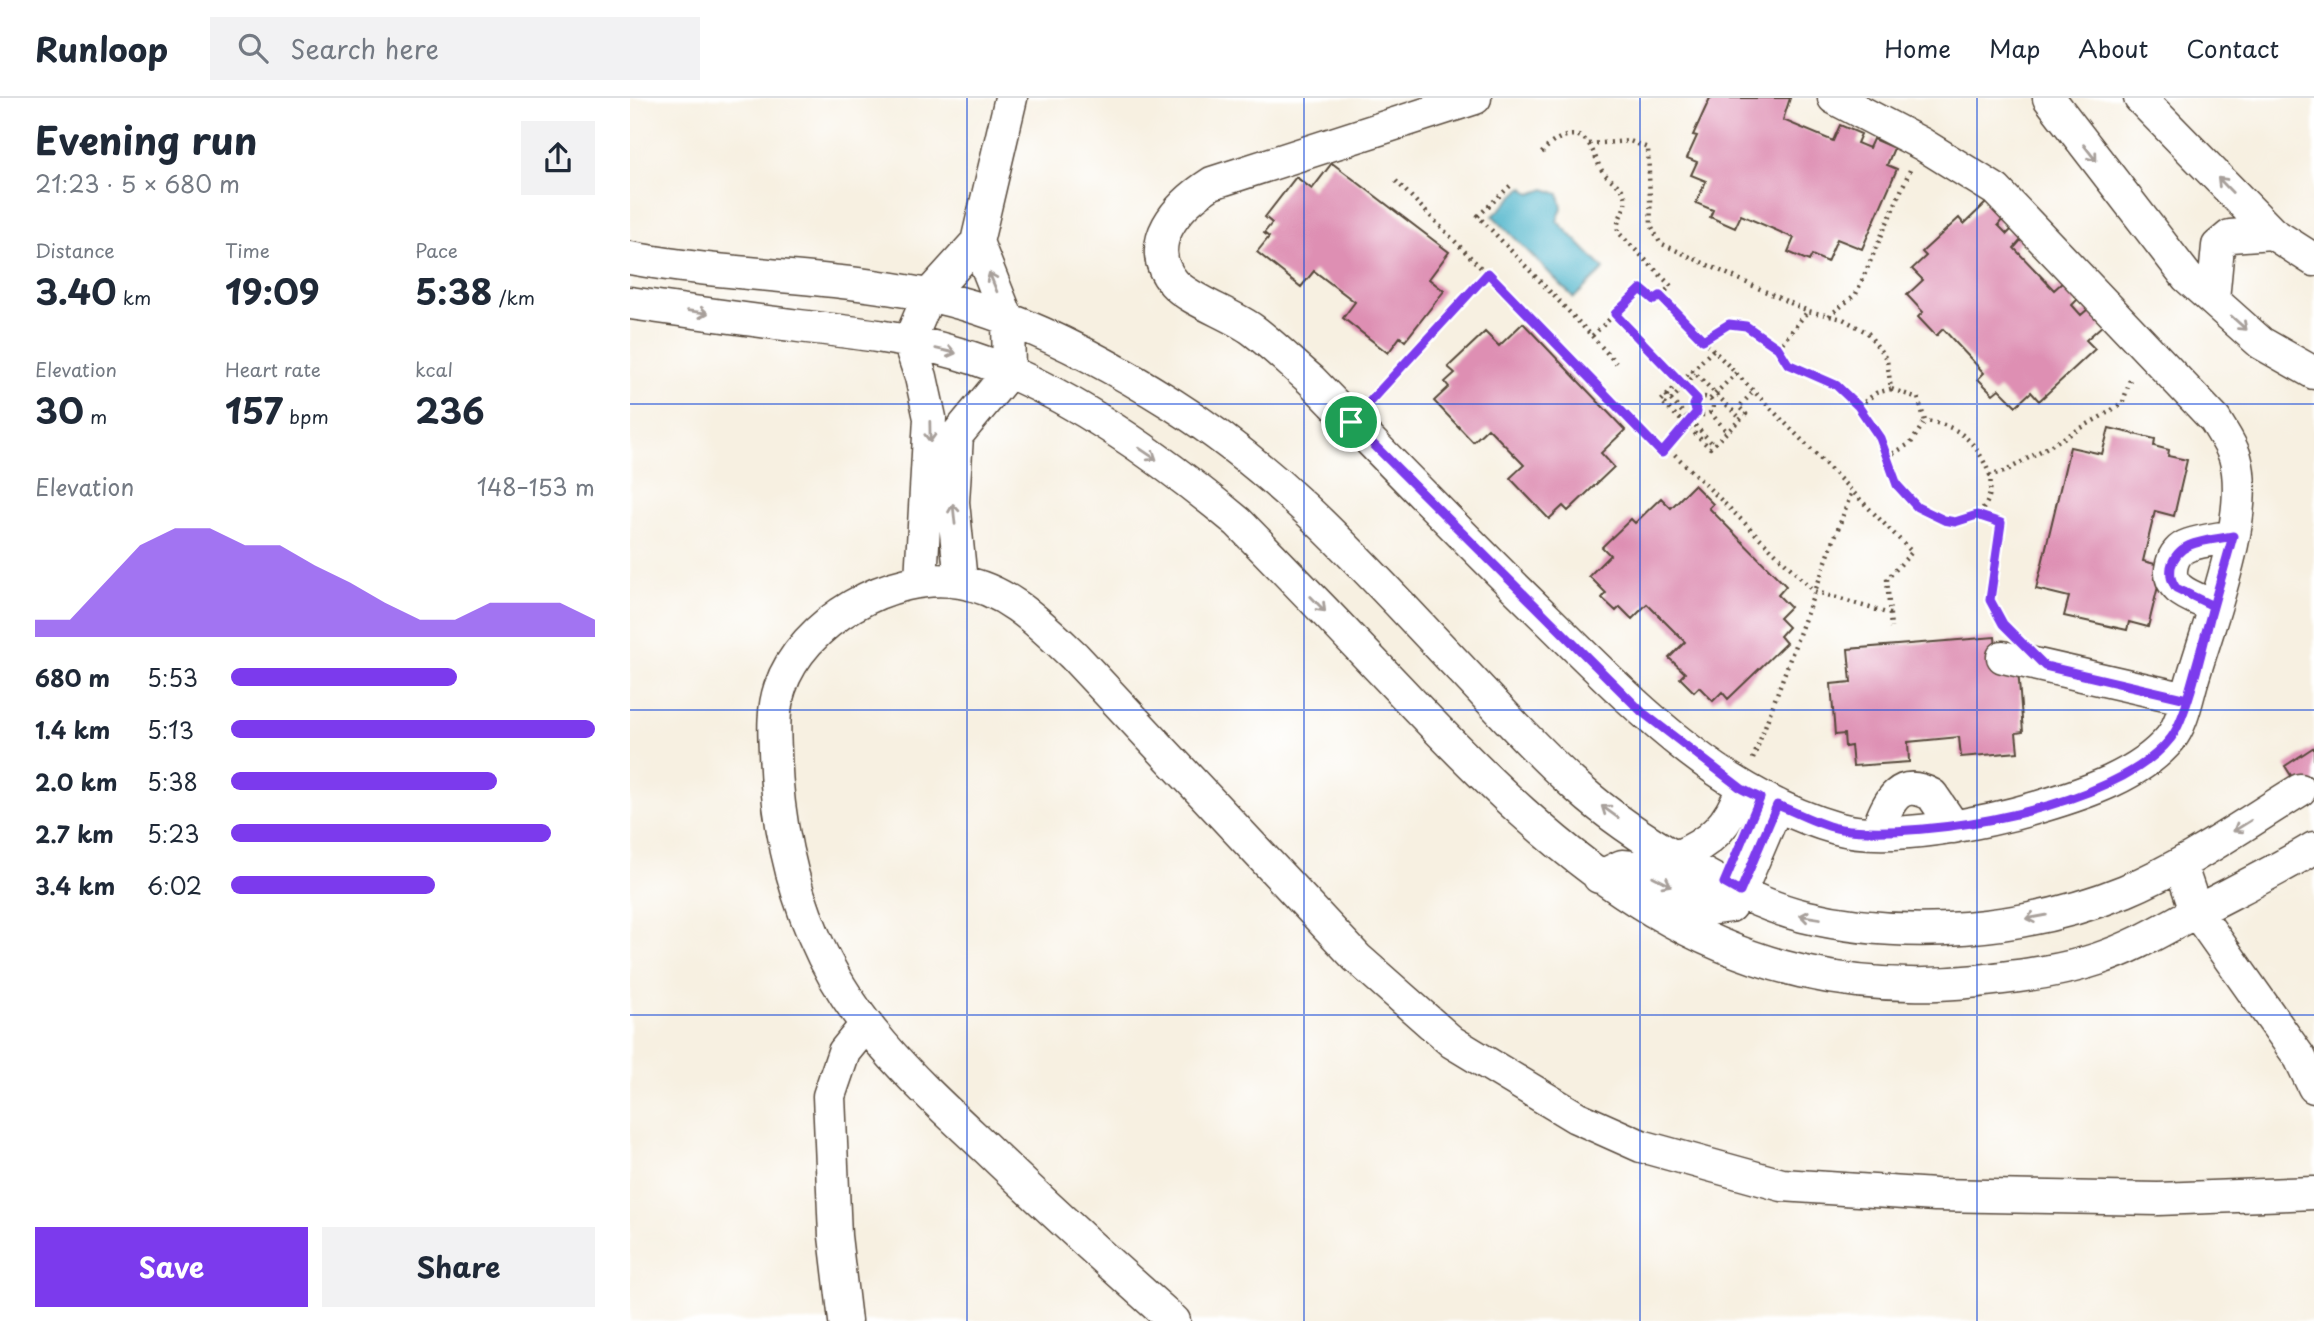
<!DOCTYPE html>
<meta charset="utf-8">
<style>
:root{--surface:#fff;--page:#f2f2f3;--text:#1f2937;--muted:#747a83;--line:#e0e1e3;--accent:#7c3aed}
body{margin:0;font-family:"Playpen Sans",sans-serif;background:var(--page);color:var(--text);height:100vh;display:flex;flex-direction:column;font-size:26px;white-space:nowrap}
*{box-sizing:border-box;margin:0}
p{font-size:23px;color:var(--muted)}
.icon{flex:none;width:38px;height:38px;fill:none;stroke:currentColor;stroke-width:2;stroke-linecap:round;stroke-linejoin:round}
.map{position:relative;flex:1;overflow:hidden}
.side{display:flex;flex-direction:column;background:var(--surface);width:630px}
.side>*{flex:none}
.pin{position:absolute;display:grid;place-items:center;width:60px;height:60px;color:#fff;margin:-30px;border:4px solid #fff;border-radius:50%;box-shadow:0 2px 7px #0007}
.round{display:grid;place-items:center;flex:none;width:74px;height:74px;border-radius:0px;background:var(--page)}
.overview{display:flex;align-items:center;justify-content:space-between;height:119px;padding:0 35px}
h1{font-size:38px;font-weight:700;line-height:52px}
.metrics{display:grid;grid-template-columns:repeat(3,1fr);gap:10px;height:119px;padding:7px 35px}
.metrics div{display:grid;align-content:center}
.metrics b{font-size:35px;font-weight:700}
.metrics small{font-size:19px;font-weight:400}
.metrics p{font-size:19px}
.chart{height:196px;padding:14px 35px}
.chart p{display:flex;justify-content:space-between}
.chart svg{width:100%;height:126px;margin-top:7px;fill:var(--accent);opacity:.7}
.primary-button{display:flex;gap:14px;margin-top:auto;padding:14px 35px}
.primary-button a{flex:1;height:80px;border-radius:0px;background:var(--accent);color:#fff;font-size:28px;font-weight:700;line-height:80px;text-align:center}
.primary-button a+a{background:var(--page);color:var(--text)}
ul{padding:0 35px;list-style:none;font-size:23px}
li{display:grid;grid-template-columns:112px 84px 1fr;align-items:center;height:52px}
li i{height:18px;border-radius:9px;background:var(--accent)}
header{display:flex;align-items:center;gap:42px;box-sizing:border-box;height:98px;padding:0 35px;background:var(--surface);border-bottom:2px solid var(--line)}
header strong{font-size:33px}
nav{display:flex;gap:38px;margin-inline-start:auto;font-size:24px}
.search{width:490px;height:63px;background:var(--page);display:flex;align-items:center;gap:18px;box-sizing:border-box;padding:0 24px;border-radius:0px;color:var(--muted);font-size:26px}
main{display:flex;flex:1;min-height:0}
.map>svg:first-child{display:block}
.water{fill:#4ab2c9;stroke:#426e74;stroke-width:2}
.building{fill:#de8fb3}
.lines{fill:none;stroke-linecap:round;stroke-linejoin:round}
.minor-casing{stroke:#57483b;stroke-width:35}
.path{stroke:#57483b;stroke-width:4.5;stroke-dasharray:2 5;stroke-linecap:butt}
.minor{stroke:#fff;stroke-width:32}
.oneway{stroke:#a79f9a}
.route-casing{stroke:#fff;stroke-width:14}
.route{stroke:#7c3aed;stroke-width:9}
.grid{fill:none;stroke:#1d4ed8;stroke-width:2;stroke-opacity:0.55}
</style>
<header>
<strong>Runloop</strong>
<div class="search"><svg class="icon" aria-label="search" viewBox="0 0 24 24"><circle cx="10" cy="10" r="6"/><path d="M15 15l6 6"/></svg>Search here</div>
<nav><a>Home</a><a>Map</a><a>About</a><a>Contact</a></nav>
</header>
<main>
<section class="side">
<div class="overview"><div><h1>Evening run</h1><p>21:23 · 5 × 680 m</p></div><a class="round"><svg class="icon" aria-label="share" viewBox="0 0 24 24"><path d="M12 15V3M7 8l5-5 5 5M5 13v7h14v-7"/></svg></a></div>
<div class="metrics">
<div><p>Distance</p><b>3.40<small> km</small></b></div>
<div><p>Time</p><b>19:09</b></div>
<div><p>Pace</p><b>5:38<small> /km</small></b></div>
</div>
<div class="metrics">
<div><p>Elevation</p><b>30<small> m</small></b></div>
<div><p>Heart rate</p><b>157<small> bpm</small></b></div>
<div><p>kcal</p><b>236</b></div>
</div>
<div class="chart"><p><span>Elevation</span>148–153 m</p>
<svg viewBox="0 0 160 44" preserveAspectRatio="none"><path d="M0 44V38L10 38L20 25L30 12L40 6L50 6L60 12L70 12L80 19L90 25L100 32L110 38L120 38L130 32L140 32L150 32L160 38V44z"/></svg>
</div>
<ul>
<li><b>680 m</b>5:53<i style="width:62%"></i></li>
<li><b>1.4 km</b>5:13<i style="width:100%"></i></li>
<li><b>2.0 km</b>5:38<i style="width:73%"></i></li>
<li><b>2.7 km</b>5:23<i style="width:88%"></i></li>
<li><b>3.4 km</b>6:02<i style="width:56%"></i></li>
</ul>
<div class="primary-button"><a>Save</a><a>Share</a></div>
</section>
<div class="map">
<svg width="1684" height="1223" viewBox="0 0 1684 1223">
<rect width="100%" height="100%" fill="#fff"/>
<filter id="ink" filterUnits="userSpaceOnUse"><feTurbulence type="fractalNoise" baseFrequency=".0143" numOctaves="2"/><feDisplacementMap in="SourceGraphic" scale="14" xChannelSelector="R" yChannelSelector="G"/><feConvolveMatrix kernelMatrix="1 2 1 2 8 2 1 2 1" color-interpolation-filters="sRGB"/></filter>
<filter id="wash" filterUnits="userSpaceOnUse"><feTurbulence type="fractalNoise" baseFrequency=".00686" numOctaves="4" result="noise"/><feDisplacementMap in="SourceGraphic" scale="28" xChannelSelector="R" yChannelSelector="G"/><feGaussianBlur stdDeviation="1.57" result="paint"/><feColorMatrix in="noise" values="0 0 0 0 0 0 0 0 0 0 0 0 0 0 0 0 0 1.4 0 .05"/><feComposite in="paint" operator="in"/></filter>
<g filter="url(#wash)">
<rect width="100%" height="100%" fill="#f7f0e1"/>
<path class="water" d="M893 89 901 96 915 91 929 96 932 110 927 123 974 171 944 200 863 118Z"/>
<g id="blocks">
<path class="building" d="M1080 0H1160L1153 22 1203 43 1210 27 1231 36 1227 45 1239 50 1243 41 1264 50 1257 67 1267 71 1232 151 1207 141 1197 164 1182 157 1179 163 1158 154 1164 140 1111 117 1105 130 1080 119 1083 112 1066 105 1076 83 1061 77 1067 64 1057 60 1067 38 1063 37Z
M702 65 819 154 799 181 814 193 775 243 770 239 758 255 713 220 725 204 684 173 671 189 627 154 639 139 634 135 642 125 635 119 666 79 682 91Z
M1357 104 1373 121 1368 127 1377 136 1382 131 1392 141 1384 150 1424 192 1433 184 1448 201 1442 207 1451 217 1458 211 1473 227 1456 242 1465 251 1409 303 1401 294 1386 308 1369 291 1363 296 1348 281 1354 275 1313 231 1306 238 1288 219 1293 214 1277 197 1293 182 1282 171 1296 158 1292 154 1329 120 1334 126Z
M893 225 995 332 971 355 984 369 938 413 933 408 919 421 880 380 894 367 858 330 843 344 804 303 819 289 815 284 825 275 818 269 855 234 869 248Z
M1479 330 1525 341 1524 348 1539 352 1538 358 1557 362 1544 418 1525 413 1513 463 1533 468 1518 529 1499 524 1497 532 1434 518 1439 499 1406 491 1440 349 1472 356Z
M1064 387 1083 406 1079 410 1156 488 1148 497 1160 509 1149 520 1158 529 1150 538 1156 545 1098 601 1092 594 1083 603 1069 589 1064 594 1050 580 1055 575 1039 560 1055 544 1017 506 1002 521 990 509 986 513 972 500 976 495 959 478 980 457 972 449 1001 421 1005 425 1031 400 1041 410Z
M1365 539 1368 572 1388 571 1393 634 1386 635 1388 654 1331 659 1329 639 1278 644 1279 664 1223 668 1221 648 1215 649 1214 636 1205 637 1201 586 1221 584 1218 551Z
M1684 649V695L1676 701 1655 668Z"/>
</g>
</g>
<g filter="url(#ink)">
<use href="#blocks" fill-opacity="0" stroke="#57483b" stroke-width="2"/>
<g class="lines">
<defs>
<path id="minor" d="M845 0 582 85C549 106 510 146 544 185 559 202 603 217 623 232 643 247 662 266 681 282 757 360 833 439 911 515 998 600 1085 695 1206 730 1260 745 1359 724 1412 708 1456 695 1510 677 1540 641 1552 627 1557 600 1562 583 1579 524 1622 417 1605 359 1601 346 1592 334 1585 322L1366 92 1292 46 1204 0
M1419 0 1557 179 1631 245 1684 275
M1510 0 1642 135 1684 162
M0 160C98 178 199 177 297 197 383 214 469 260 542 306 658 379 740 476 833 573 870 612 907 654 948 690 999 736 1107 802 1173 818 1276 843 1397 833 1495 793 1557 767 1613 727 1670 692
M1583 202 1588 148 1600 138 1642 135
M0 205C56 213 113 221 169 228 222 234 275 240 326 255 424 282 531 360 608 424 662 479 715 534 768 590 934 766 1089 910 1348 883 1389 878 1429 874 1468 861 1505 849 1537 829 1571 811 1609 791 1648 772 1684 750
M291 482 300 320 291 279 279 244 299 197 347 144 381 0
M331 484 323 404 327 337 379 274 378 222 347 144
M1583 508C1564 499 1535 493 1542 466 1544 457 1550 450 1559 447 1573 442 1589 441 1603 438
M1373 559 1557 601
M1247 733C1258 706 1267 678 1302 697L1324 729
M1046 759C1081 745 1099 726 1112 691
M1550 766 1566 813 1670 960 1684 989
M969 779 992 768 1003 769 1084 810 1100 808 1110 794 1147 707
M215 1223 205 1138 199 998 214 954 235 928
M544 1223C481 1167 418 1110 357 1051 288 986 222 928 184 838 158 778 147 718 145 653 144 633 143 610 150 590 172 524 262 472 330 484 377 491 411 527 444 558L727 860 822 944 946 1019 1011 1048 1152 1087 1305 1097 1528 1101 1684 1095"/>
</defs>
<use href="#minor" class="minor-casing"/>
<path class="path" d="M959 46 1000 43 1018 50 1021 127 1030 145 1178 213 1213 221 1238 235 1257 262 1261 291 1288 300 1295 323C1330 327 1347 345 1360 377L1374 374 1479 314 1493 304 1501 278
M912 55C921 42 945 28 958 45 965 54 967 66 973 74 980 83 993 88 995 98 998 112 985 120 988 134L1041 188 1030 198 1282 454 1257 481 1261 530
M766 83 1032 355 1037 349 1184 493 1260 516
M880 88 848 118 962 238 1011 191 1024 202 1030 198
M985 216 1067 301
M1199 218 1226 196 1280 72
M962 238 986 265
M1073 242C1105 223 1117 220 1147 249 1152 254 1154 262 1159 267 1168 276 1182 276 1193 280 1207 286 1220 298 1230 310 1253 338 1253 376 1276 400 1306 431 1367 435 1360 377
M1148 250 1178 213
M1083 252 1031 303 1080 350 1116 316 1109 309 1124 293
M1062 272 1111 321
M1036 297 1084 347
M1065 308a9 9 0 1 1 18 0a9 9 0 1 1-18 0Z
M1080 301 1106 275
M741 302 858 175
M1041 302 1066 276
M1229 308 1246 295 1261 291
M1080 314 1097 334
M1037 349 1067 314
M1257 359 1281 345 1295 323
M1347 417 1371 425C1365 459 1347 503 1377 530
M1123 661 1222 393"/>
<use href="#minor" class="minor"/>
</g>
<defs><path id="oneway-shaft" d="M-6 0H5M1.5-3L5.5 0L1.5 3" fill="none" stroke-width="1.6" stroke-linecap="round" stroke-linejoin="round" transform="scale(1.75)"/></defs>
<g class="oneway">
<use href="#oneway-shaft" transform="translate(1460 55) rotate(52)"/>
<use href="#oneway-shaft" transform="translate(1595 87) rotate(-134)"/>
<use href="#oneway-shaft" transform="translate(363 184) rotate(-112)"/>
<use href="#oneway-shaft" transform="translate(68 214) rotate(8)"/>
<use href="#oneway-shaft" transform="translate(1609 225) rotate(42)"/>
<use href="#oneway-shaft" transform="translate(316 253) rotate(13)"/>
<use href="#oneway-shaft" transform="translate(300 334) rotate(89)"/>
<use href="#oneway-shaft" transform="translate(518 356) rotate(34)"/>
<use href="#oneway-shaft" transform="translate(324 416) rotate(-96)"/>
<use href="#oneway-shaft" transform="translate(688 506) rotate(46)"/>
<use href="#oneway-shaft" transform="translate(980 714) rotate(-144)"/>
<use href="#oneway-shaft" transform="translate(1612 728) rotate(148)"/>
<use href="#oneway-shaft" transform="translate(1032 783) rotate(27)"/>
<use href="#oneway-shaft" transform="translate(1180 819) rotate(-171)"/>
<use href="#oneway-shaft" transform="translate(1406 819) rotate(170)"/>
</g>
</g>
<g class="lines" filter="url(#ink)">
<defs>
<path id="route" d="M721 324 1012 614 1112 691 1130 700 1094 785 1110 794 1147 707C1167 714 1190 728 1211 731 1295 742 1487 710 1541 640 1558 618 1575 538 1583 508L1546 490C1541 483 1540 478 1541 469 1548 441 1580 443 1603 438L1557 601 1415 568 1373 526 1360 502 1371 425 1347 417 1325 424 1314 422 1287 409 1267 387 1250 340 1228 308 1206 287 1158 266 1148 250 1116 228 1099 226 1073 242 1030 198 1024 202 1011 191 985 216 1067 301 1064 307 1067 314 1032 355 858 175 721 324"/>
</defs>
<use href="#route" class="route-casing"/>
<use href="#route" class="route"/>
</g>
<path class="grid" d="M337 0V1223M674 0V1223M1010 0V1223M1347 0V1223M0 306H1684M0 612H1684M0 917H1684"/>
</svg>
<div class="pin" style="left:721px;top:324px;background:#1e9e55"><svg class="icon" aria-label="arrive" viewBox="0 0 24 24"><path d="M6 21V4h12l-3 4 3 4H6"/></svg></div>
</div>
</main>
